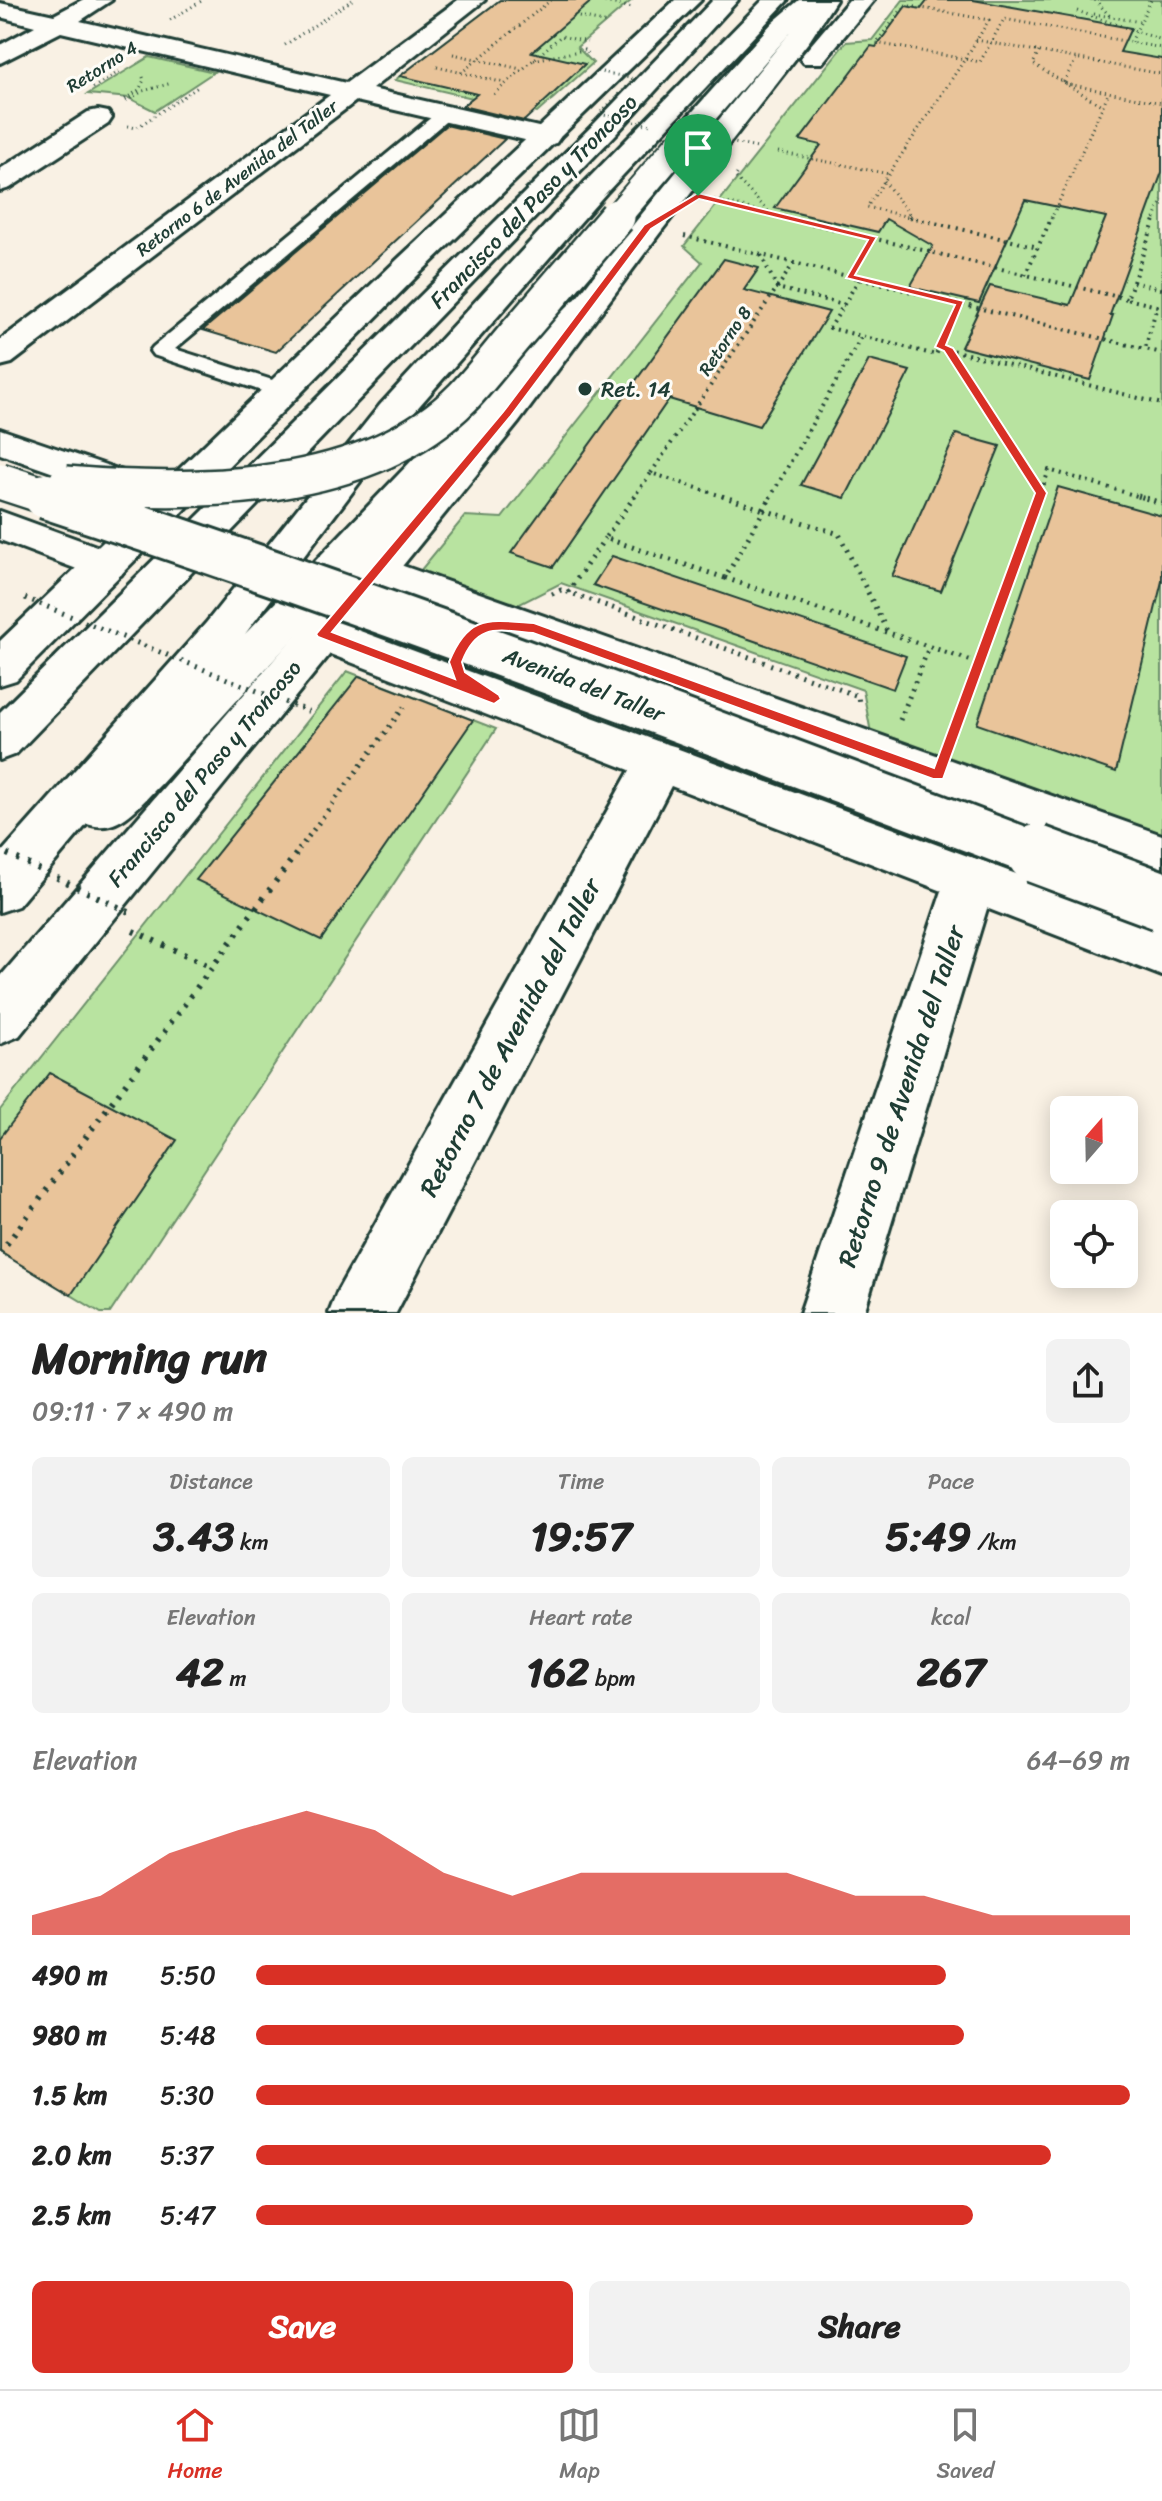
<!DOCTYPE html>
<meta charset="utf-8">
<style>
:root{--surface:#fff;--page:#f2f2f2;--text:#222;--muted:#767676;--line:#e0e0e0;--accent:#d93025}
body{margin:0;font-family:Sriracha,sans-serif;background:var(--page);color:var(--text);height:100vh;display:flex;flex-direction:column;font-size:30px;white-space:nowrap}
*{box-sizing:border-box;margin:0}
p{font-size:26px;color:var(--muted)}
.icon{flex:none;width:44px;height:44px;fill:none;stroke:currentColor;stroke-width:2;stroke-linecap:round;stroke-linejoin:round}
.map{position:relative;height:1313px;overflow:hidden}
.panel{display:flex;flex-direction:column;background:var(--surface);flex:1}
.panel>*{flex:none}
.needle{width:52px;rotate:20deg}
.fabs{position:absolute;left:1050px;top:1096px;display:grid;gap:16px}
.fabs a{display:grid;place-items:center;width:88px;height:88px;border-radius:12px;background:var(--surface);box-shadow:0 4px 20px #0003;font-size:40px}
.pin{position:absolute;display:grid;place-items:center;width:68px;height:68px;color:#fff;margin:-82px -34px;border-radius:50% 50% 50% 0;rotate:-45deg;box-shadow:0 0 8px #0007}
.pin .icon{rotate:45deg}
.round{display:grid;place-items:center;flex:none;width:84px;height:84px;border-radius:12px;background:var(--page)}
.overview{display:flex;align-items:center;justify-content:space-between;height:136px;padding:0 32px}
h1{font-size:44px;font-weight:800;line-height:60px}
.stats{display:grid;grid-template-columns:repeat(3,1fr);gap:12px;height:136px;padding:8px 32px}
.stats div{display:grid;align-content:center;border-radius:12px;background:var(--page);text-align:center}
.stats b{font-size:40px;font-weight:800}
.stats small{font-size:22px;font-weight:400}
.stats p{font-size:22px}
.chart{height:224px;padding:16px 32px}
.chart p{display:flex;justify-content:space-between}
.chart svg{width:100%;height:144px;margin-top:8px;fill:var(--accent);opacity:.7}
.primary-button{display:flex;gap:16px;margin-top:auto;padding:16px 32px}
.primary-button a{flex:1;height:92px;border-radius:12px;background:var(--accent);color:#fff;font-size:32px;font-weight:800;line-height:92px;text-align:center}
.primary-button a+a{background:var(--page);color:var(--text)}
ul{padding:0 32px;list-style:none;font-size:26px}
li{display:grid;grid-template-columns:128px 96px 1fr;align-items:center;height:60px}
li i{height:20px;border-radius:10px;background:var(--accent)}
.tab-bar{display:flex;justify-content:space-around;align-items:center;height:112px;border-top:2px solid var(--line);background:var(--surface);font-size:22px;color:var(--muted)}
.tab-bar a{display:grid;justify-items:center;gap:4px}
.tab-bar .current{color:var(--accent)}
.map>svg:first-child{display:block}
.green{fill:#b8e3a0;stroke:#6c906a;stroke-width:2}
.building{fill:#e9c49a;stroke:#1f3d34;stroke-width:2}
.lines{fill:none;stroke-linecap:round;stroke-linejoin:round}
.service-casing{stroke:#1f3d34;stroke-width:6}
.minor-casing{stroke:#1f3d34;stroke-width:6}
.tertiary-casing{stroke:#1f3d34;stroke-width:6}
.secondary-casing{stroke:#1f3d34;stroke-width:6}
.primary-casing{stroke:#1f3d34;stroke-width:6}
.trunk-casing{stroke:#1f3d34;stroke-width:6}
.path-far3{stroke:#1f3d34;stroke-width:3;stroke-dasharray:1 4;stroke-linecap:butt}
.path-far2{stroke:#1f3d34;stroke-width:4;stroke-dasharray:2 5;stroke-linecap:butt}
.path-far1{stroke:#1f3d34;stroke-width:5;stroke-dasharray:2 6;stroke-linecap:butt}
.path{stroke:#1f3d34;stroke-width:6;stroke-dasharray:3 8;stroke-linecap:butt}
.service{fill:#fdfcf7;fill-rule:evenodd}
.minor{fill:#fdfcf7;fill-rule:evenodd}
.tertiary{fill:#fdfcf7;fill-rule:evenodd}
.secondary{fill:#fdfcf7;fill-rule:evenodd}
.primary{fill:#fdfcf7;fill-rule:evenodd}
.trunk{fill:#fdfcf7;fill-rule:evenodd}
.primary-bridge-far3-casing{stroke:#1f3d34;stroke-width:31;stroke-linecap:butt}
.primary-bridge-far2-casing{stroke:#1f3d34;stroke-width:40;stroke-linecap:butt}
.primary-bridge-far1-casing{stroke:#1f3d34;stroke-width:50;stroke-linecap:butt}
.primary-bridge-casing{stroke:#1f3d34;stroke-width:63;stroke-linecap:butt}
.path-bridge-far2{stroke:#1f3d34;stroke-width:3;stroke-dasharray:1 4;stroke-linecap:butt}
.path-bridge-far1{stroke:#1f3d34;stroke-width:5;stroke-dasharray:2 6;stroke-linecap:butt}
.path-bridge{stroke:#1f3d34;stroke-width:6;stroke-dasharray:3 8;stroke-linecap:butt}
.primary-bridge-far3{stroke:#fdfcf7;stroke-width:27}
.primary-bridge-far2{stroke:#fdfcf7;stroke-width:35}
.primary-bridge-far1{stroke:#fdfcf7;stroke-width:44}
.primary-bridge{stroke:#fdfcf7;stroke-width:57}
.route{fill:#d93025;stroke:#fff;stroke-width:2;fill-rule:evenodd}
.poi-dot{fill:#1f3d34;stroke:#fdfcf7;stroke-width:3}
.labels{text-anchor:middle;stroke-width:6;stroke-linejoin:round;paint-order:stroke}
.far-street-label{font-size:18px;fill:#1f3d34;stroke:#fdfcf7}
.street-label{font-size:22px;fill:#1f3d34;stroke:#fdfcf7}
.poi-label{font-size:22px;fill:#1f3d34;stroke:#fdfcf7;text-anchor:start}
.near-street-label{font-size:26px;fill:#1f3d34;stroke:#fdfcf7}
</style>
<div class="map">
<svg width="1162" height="1313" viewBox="0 0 1162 1313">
<rect width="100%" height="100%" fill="#f9f1e4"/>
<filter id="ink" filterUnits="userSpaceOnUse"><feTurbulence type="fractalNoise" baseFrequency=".0125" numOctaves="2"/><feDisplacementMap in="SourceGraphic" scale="16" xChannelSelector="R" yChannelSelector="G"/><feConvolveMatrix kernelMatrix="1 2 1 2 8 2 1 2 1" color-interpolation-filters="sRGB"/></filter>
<g filter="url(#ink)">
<path class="green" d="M500 0H632L577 47 593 63 537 113 395 80Z
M903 0H1162V836L871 733 863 690 561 583 518 605 420 571 465 516 502 518 702 262 684 246 846 42 872 40Z
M149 57 214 72 155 111 129 98 88 94Z
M347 671 496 729 110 1313H101L0 1252V1110Z"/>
<path class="building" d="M500 0H593L532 52 585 64 524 121 462 106 477 94 400 76Z
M928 0H973L1131 28 1120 52 1162 59V172L1110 315H1113L1090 380 961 347 990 286 1070 305 1106 217 1025 200 979 303 910 287 933 246 886 219 878 232 775 208 821 145 800 140 871 46 876 47 906 6 921 9Z
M446 125 505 139 276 352 203 330Z
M724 259 759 268 744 290 829 312 759 426 669 399 553 567 511 553Z
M869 360 910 371 845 498 801 485Z
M956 434 1000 446 941 591 892 576Z
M1058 487 1162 516V581L1116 772 977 724Z
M612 556 906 656 893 689 593 585Z
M359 676 473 720 321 940 196 880Z
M50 1073 177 1140 71 1295 0 1252V1138Z"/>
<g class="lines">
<defs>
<path id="service" d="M445 109 451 111V117L175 349 291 386 295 391 291 396H277L153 355 150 351 153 347 439 111Z"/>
<path id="minor" d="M82 0H112L80 21 346 83 458 0H485L372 89 556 131 560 137 556 143 546 145 356 101 12 363 0 366V340L330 95 61 32 0 63V45L35 26 0 17V3L54 15Z
M98 110 108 112 112 118 108 124 10 188 0 191V169L88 112Z
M660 742 677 747 684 761 396 1313H329L338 1290 643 747Z
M971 857 989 863 996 879 864 1313H800L946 879 953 863Z"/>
<path id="tertiary" d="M0 511 121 555 127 565 121 575 106 580 0 540Z"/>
<path id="secondary" d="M675 0H701L420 273 16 680 0 685V641L398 259Z
M812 0H836L810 40 659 234 519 422 352 628 1162 928V976L330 654 19 1036 0 1044V977L493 406 637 220 792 30Z
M849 0H874L822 63H804L800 58 804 53Z"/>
<path id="primary" d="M799 0H825L790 33 689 150 679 152 669 150 665 144 669 138 772 23Z
M0 429 144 478 149 487 144 496 130 500 0 454Z
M375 556 1162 835V879L360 581 354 571 360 561Z"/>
<path id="trunk" d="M713 0H738L615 135 16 754 0 760V712L595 123Z
M763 0H788L606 193 406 421 245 634 423 449 574 300 586 297 598 300 603 307 598 314 449 467 161 784C139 805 119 835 87 824L18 906 0 912V854L206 623 380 405 586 181Z"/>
</defs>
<use href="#service" class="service-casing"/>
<use href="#minor" class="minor-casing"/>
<use href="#tertiary" class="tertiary-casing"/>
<use href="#secondary" class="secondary-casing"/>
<use href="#primary" class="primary-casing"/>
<use href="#trunk" class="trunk-casing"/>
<path class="path-far3" d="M595 0 633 8
M1095 0 1110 16
M905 5 989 20 965 59 876 43Z
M1077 11 1162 40
M1094 14 1141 22
M574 16 608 23
M170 20 203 0
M976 40 1162 74
M1131 42 1151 0
M285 45 352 0
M1039 52 1033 64 1103 106
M453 54 521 69
M1076 59 1063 83 1162 103
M534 60 584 50 589 54
M437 67 505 83
M461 73 551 0
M93 88 122 70
M494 94 561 36 587 42
M125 99 139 90 144 80 142 74
M126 101 143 91 172 83
M128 126 136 128 198 87
M778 152 889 174
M737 174 735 177 770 213
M884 181 910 215
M714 200 792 219
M917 219 867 207 965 59 980 62 1004 19 1162 48
M1051 219 1109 92
M1155 219 1162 200"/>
<path class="path-far2" d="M784 217 1127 299
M909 217 1038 247
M684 236 1145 349
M761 255 777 288 844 305
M1025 275 1052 217
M850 276 873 239
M859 279 830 328 936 355 960 303
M1133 282 1156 217
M1162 289 1133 282 1127 299 1157 306 1145 349 1162 353
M940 347 1162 404
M948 349 1040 492
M651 473 794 263
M633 498 651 473 728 498
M770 498 862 336
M1039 498 1049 470 1144 498"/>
<path class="path-far1" d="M635 496 605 538 725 578 764 510
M722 496 764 510
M1138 496 1162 503
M764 510 839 534 888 633
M764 510 771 496
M725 578 978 663
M568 592 605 538
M552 594 561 590 568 592 858 696 859 704
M900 720 929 647
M952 737 1040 496
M294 856 404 707"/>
<path class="path" d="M133 931 212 967
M0 1253 296 854"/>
<use href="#service" class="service"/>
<use href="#minor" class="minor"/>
<use href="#tertiary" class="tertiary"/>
<use href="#secondary" class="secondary"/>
<use href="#primary" class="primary"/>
<use href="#trunk" class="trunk"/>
<defs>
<path id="primary-bridge-far3" d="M615 219 679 144"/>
<path id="primary-bridge-far2" d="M0 481 52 498
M66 484C194 495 366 495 463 397 481 378 497 357 514 337 548 297 583 257 617 217"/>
<path id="primary-bridge-far1" d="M46 496C381 606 711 731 1041 856"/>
<path id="primary-bridge" d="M1036 854 1162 901"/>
</defs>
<use href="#primary-bridge-far3" class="primary-bridge-far3-casing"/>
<use href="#primary-bridge-far2" class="primary-bridge-far2-casing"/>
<use href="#primary-bridge-far1" class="primary-bridge-far1-casing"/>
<use href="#primary-bridge" class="primary-bridge-casing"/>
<path class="path-bridge-far2" d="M597 71 635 79 599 114 651 125
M711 138 757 148"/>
<path class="path-bridge-far1" d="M25 598 310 712
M0 850 12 856"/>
<path class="path-bridge" d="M7 854 131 913"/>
<use href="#primary-bridge-far3" class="primary-bridge-far3"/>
<use href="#primary-bridge-far2" class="primary-bridge-far2"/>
<use href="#primary-bridge-far1" class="primary-bridge-far1"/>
<use href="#primary-bridge" class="primary-bridge"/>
</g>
</g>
<path class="route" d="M698 193 877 237 855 275 964 301 946 345 953 348 1047 493 943 779H933L533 633C497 630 477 623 462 662L465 672 499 695 501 699 494 704 318 637 316 634 503 412 644 225ZM699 199 868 240 846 278 955 305 935 347 944 351 1035 493 934 768 534 623C489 620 468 614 449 662L455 679 332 632 510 417 651 229Z"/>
<circle class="poi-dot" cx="585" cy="389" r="8"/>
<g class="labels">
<g class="far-street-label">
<text transform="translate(102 67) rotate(-32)" y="6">Retorno 4</text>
<text transform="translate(237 178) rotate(-37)" y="6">Retorno 6 de Avenida del Taller</text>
<text transform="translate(725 341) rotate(-56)" y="6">Retorno 8</text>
</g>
<g class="street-label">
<text transform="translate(533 201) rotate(-46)" y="8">Francisco del Paso y Troncoso</text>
<text transform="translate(584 684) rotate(21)" y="8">Avenida del Taller</text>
<text transform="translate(204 773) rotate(-50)" y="8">Francisco del Paso y Troncoso</text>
</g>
<g class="poi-label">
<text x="601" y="397">Ret. 14</text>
</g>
<g class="near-street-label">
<text transform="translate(510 1037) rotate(-62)" y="9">Retorno 7 de Avenida del Taller</text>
<text transform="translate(901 1096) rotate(-72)" y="9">Retorno 9 de Avenida del Taller</text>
</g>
</g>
</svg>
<div class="fabs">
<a><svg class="needle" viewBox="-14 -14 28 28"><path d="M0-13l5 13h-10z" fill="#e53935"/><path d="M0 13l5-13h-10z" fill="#767676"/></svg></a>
<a><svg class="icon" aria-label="locate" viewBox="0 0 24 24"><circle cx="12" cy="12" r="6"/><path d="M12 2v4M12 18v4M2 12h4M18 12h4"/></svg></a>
</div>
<div class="pin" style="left:698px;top:196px;background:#1e9e55"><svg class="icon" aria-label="arrive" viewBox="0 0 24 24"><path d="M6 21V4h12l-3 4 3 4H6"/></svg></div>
</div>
<section class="panel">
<div class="overview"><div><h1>Morning run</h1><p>09:11 · 7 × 490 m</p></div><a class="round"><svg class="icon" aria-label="share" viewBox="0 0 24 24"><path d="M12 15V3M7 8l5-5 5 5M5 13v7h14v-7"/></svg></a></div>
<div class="stats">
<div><p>Distance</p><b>3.43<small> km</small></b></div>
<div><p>Time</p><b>19:57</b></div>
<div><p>Pace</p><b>5:49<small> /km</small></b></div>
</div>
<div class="stats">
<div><p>Elevation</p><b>42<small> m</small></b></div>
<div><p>Heart rate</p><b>162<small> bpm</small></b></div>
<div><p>kcal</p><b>267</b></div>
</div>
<div class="chart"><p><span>Elevation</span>64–69 m</p>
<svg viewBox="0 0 160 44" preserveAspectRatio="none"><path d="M0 44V38L10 32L20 19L30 12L40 6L50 12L60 25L70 32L80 25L90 25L100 25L110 25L120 32L130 32L140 38L150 38L160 38V44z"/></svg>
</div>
<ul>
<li><b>490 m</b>5:50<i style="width:79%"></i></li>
<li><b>980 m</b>5:48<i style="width:81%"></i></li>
<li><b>1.5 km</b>5:30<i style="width:100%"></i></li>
<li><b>2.0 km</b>5:37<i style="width:91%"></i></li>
<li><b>2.5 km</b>5:47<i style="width:82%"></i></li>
</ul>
<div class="primary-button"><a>Save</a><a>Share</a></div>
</section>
<nav class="tab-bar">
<a class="current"><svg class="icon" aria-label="home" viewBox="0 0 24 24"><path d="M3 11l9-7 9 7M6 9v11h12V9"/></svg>Home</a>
<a><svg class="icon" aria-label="map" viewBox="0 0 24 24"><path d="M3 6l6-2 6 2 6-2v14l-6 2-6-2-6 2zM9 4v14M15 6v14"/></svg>Map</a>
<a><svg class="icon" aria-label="saved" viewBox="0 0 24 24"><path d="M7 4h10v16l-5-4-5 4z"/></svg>Saved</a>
</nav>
